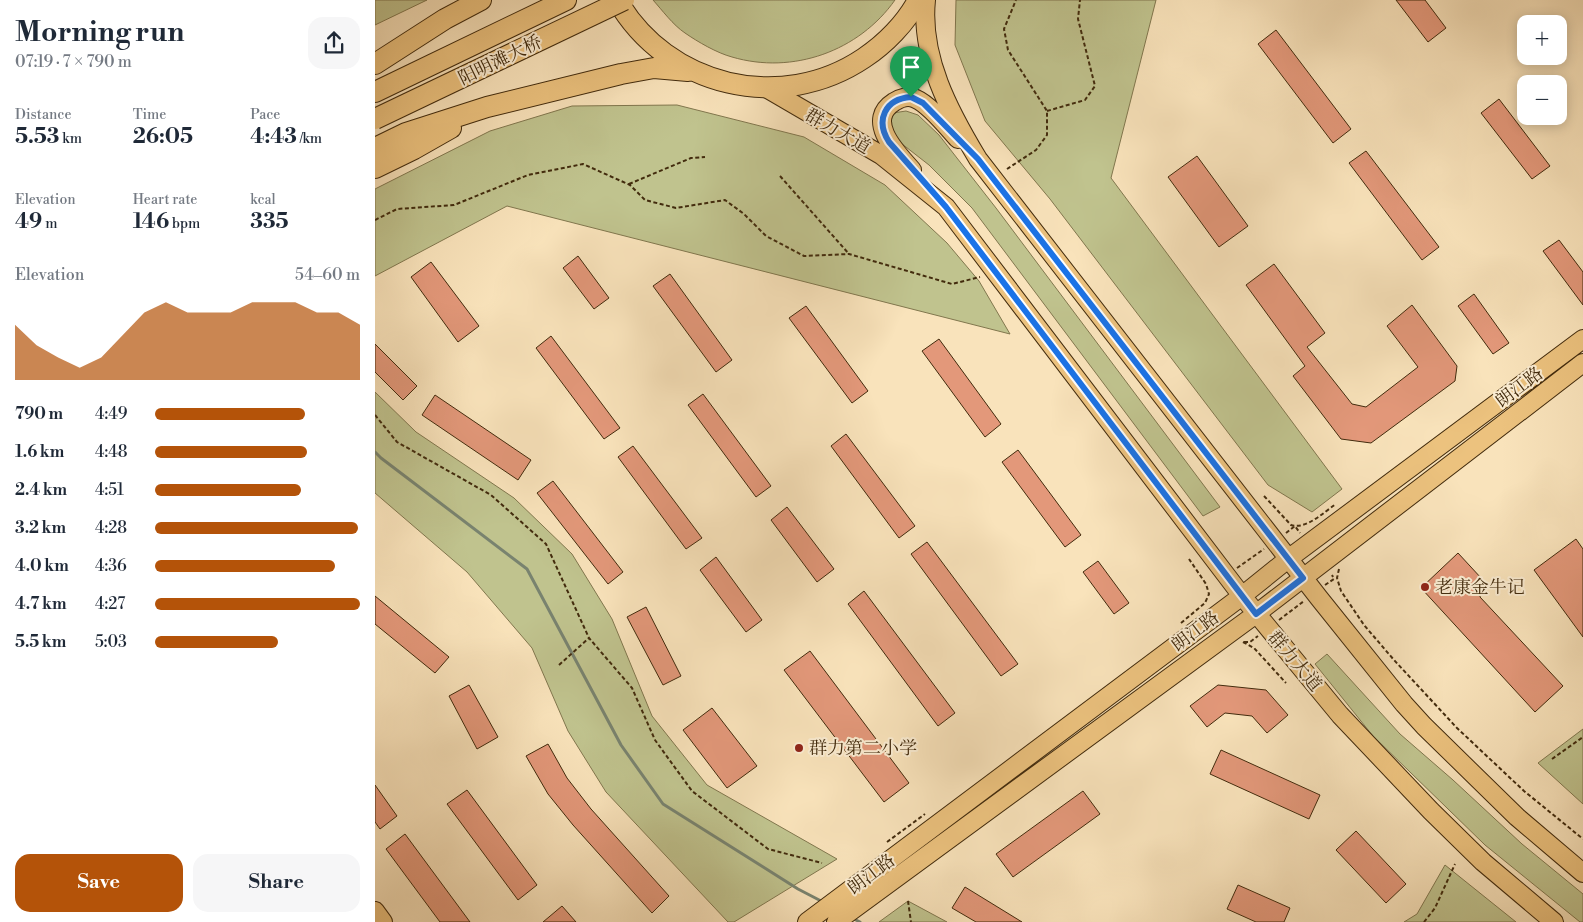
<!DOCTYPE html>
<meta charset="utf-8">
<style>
:root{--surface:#fff;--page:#f6f6f7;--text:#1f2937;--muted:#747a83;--accent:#b45309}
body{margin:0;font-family:"Libre Bodoni","Noto Serif SC",serif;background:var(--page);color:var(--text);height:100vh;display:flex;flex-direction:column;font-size:19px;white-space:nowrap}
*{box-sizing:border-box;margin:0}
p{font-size:16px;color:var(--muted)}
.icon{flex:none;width:28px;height:28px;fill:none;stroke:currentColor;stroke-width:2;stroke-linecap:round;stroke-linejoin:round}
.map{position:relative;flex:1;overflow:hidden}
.panel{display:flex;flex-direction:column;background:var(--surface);width:375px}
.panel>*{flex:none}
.controls{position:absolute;left:1142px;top:15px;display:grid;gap:10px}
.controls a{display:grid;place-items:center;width:50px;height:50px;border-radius:10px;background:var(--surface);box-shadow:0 2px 12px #0003;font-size:25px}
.pin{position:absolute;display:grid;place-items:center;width:42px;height:42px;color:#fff;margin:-51px -21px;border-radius:50% 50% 50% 0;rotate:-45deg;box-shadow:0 0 5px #0007}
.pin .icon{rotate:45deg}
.round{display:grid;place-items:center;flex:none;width:52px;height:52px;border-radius:15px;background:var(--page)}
.headline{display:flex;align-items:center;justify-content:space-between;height:85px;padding:0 15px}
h1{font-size:28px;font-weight:700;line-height:38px}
.figures{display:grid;grid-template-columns:repeat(3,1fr);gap:8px;height:85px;padding:5px 15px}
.figures div{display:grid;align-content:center}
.figures b{font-size:21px;font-weight:700}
.figures small{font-size:14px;font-weight:400}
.figures p{font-size:14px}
.chart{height:140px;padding:10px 15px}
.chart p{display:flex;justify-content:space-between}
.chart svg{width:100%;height:90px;margin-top:5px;fill:var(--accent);opacity:.7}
.cta{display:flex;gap:10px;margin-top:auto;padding:10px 15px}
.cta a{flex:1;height:58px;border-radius:15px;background:var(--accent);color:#fff;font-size:20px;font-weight:700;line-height:58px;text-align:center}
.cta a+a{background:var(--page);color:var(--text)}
ul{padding:0 15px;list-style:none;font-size:16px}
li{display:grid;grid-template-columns:80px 60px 1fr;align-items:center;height:38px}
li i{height:12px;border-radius:6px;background:var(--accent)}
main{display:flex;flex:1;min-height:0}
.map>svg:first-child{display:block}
.green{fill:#c0c38e;stroke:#81774e}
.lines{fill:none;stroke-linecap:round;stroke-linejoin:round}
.stream{stroke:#79836f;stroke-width:3}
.building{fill:#e3987a;stroke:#422b0d}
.major-casing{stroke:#422b0d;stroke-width:20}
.highway-casing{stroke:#422b0d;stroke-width:22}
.path{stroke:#422b0d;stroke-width:2;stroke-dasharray:4 2.5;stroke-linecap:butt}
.major{stroke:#ecc27e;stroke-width:18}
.highway{stroke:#ecc27e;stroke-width:20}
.highway-bridge-casing{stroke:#422b0d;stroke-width:22;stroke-linecap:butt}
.highway-bridge{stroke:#ecc27e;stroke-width:20}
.route-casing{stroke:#fff;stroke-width:10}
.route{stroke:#1a73e8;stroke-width:6}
.poi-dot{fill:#8f2418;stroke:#fbedd3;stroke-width:2}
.labels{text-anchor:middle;stroke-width:4;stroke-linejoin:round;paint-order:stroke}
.street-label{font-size:18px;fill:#422b0d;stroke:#fbedd3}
.poi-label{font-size:18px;fill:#422b0d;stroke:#fbedd3;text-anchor:start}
</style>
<main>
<section class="panel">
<div class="headline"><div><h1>Morning run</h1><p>07:19 · 7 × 790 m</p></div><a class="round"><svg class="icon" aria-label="share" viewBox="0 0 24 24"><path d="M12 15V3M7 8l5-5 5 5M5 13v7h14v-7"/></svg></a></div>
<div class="figures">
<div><p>Distance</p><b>5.53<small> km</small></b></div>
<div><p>Time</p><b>26:05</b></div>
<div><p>Pace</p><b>4:43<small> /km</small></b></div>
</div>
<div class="figures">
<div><p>Elevation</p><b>49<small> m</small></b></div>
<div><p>Heart rate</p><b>146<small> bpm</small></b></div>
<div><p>kcal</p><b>335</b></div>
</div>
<div class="chart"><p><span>Elevation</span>54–60 m</p>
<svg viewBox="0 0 160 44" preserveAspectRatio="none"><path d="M0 44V17L10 27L20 33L30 38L40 33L50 22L60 11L70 6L80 11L90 11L100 11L110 6L120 6L130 6L140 11L150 11L160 17V44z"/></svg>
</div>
<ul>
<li><b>790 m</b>4:49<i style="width:73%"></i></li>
<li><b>1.6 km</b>4:48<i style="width:74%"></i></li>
<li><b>2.4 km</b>4:51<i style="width:71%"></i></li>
<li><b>3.2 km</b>4:28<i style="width:99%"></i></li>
<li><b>4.0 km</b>4:36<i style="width:88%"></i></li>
<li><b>4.7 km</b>4:27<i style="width:100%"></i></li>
<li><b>5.5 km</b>5:03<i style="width:60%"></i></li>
</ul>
<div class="cta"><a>Save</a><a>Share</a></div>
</section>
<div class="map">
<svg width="1208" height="922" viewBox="0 0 1208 922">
<rect width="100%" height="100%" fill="#f9e3bb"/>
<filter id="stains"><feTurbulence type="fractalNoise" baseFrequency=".004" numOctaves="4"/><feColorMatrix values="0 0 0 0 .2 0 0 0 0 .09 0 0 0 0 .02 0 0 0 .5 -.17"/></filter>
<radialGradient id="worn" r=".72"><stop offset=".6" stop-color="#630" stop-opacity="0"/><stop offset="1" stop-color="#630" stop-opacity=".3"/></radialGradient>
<path class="green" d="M0 0H52L0 25Z
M278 0H520C484 51 418 75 357 57 342 53 323 42 310 33 298 25 287 10 278 0Z
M581 0H781L736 178 967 489 937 512 893 485 675 199 610 121 580 45Z
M302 105 429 137 510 185 572 243 604 281 635 334 132 206 0 276V189L115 131 197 106Z
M531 111 543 115 564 135 621 208 845 507 828 516 597 208 554 165 522 140 515 126 518 113Z
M0 392 41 432 139 498 197 554 237 619 277 716 332 785 462 859 359 922H353L231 792 193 731 157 648 92 572 0 493Z
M952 654 1025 734 1078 780 1147 844 1208 894V922H1205L1110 845 998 736 940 664Z
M1208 729V804L1163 763Z
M1070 865 1141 922H1029L1042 914Z
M533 901 572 922H504Z"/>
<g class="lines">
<path class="stream" d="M0 452 6 458 152 569 246 745 288 804 423 889 448 902
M477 918 485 922"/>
</g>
<path class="building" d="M1021 0H1050L1071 28 1053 42Z
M901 30 976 129 958 143 883 44Z
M1124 99 1175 166 1157 179 1106 113Z
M991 151 1064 247 1047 260 974 163Z
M822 156 873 226 844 247 793 177Z
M1184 240 1208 272V305L1168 251Z
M203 256 234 298 219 309 188 268Z
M56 262 104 326 83 342 36 277Z
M899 264 950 333 932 347 977 404 991 407 1043 367 1012 326 1037 305 1082 366 1080 381 996 443 966 439 918 376 930 366 871 285Z
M295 274 357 360 341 372 278 286Z
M1099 294 1134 343 1118 354 1083 306Z
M431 306 493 391 477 403 414 318Z
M176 336 245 428 229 439 161 348Z
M564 339 626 424 610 437 547 351Z
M0 344 42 386 28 400 0 372Z
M328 394 396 486 381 497 313 405Z
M60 395 156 460 143 480 47 415Z
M471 434 540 526 524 538 456 446Z
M258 446 327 538 311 549 243 457Z
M643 450 706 535 690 547 627 462Z
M178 481 248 572 233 584 162 493Z
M412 507 459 569 442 582 396 520Z
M1201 539 1208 549V637L1159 570Z
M552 542 643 664 626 676 536 554Z
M1083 553 1107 579 1105 597 1188 686 1160 712 1046 588Z
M341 557 387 620 371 632 325 570Z
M723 561 754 603 739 614 708 572Z
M489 591 580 713 563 726 473 604Z
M0 596 74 657 60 673 0 624Z
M271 607 306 676 288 685 252 617Z
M435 651 534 783 509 802 409 670Z
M94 685 123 737 102 749 74 696Z
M843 685 891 690 913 715 892 733 877 716 850 713 832 727 815 706Z
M337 708 382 766 352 788 308 730Z
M173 744 192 778 216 809 294 896 277 913 198 825 173 794 151 756Z
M846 750 945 795 934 819 835 774Z
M0 785 22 816 5 829 0 822Z
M92 790 162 885 143 900 72 804Z
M708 791 725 814 638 877 621 854Z
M981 831 1031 884 1011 903 961 850Z
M30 834 95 922H65L11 849Z
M863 885 915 908 909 922H881L852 909Z
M590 887 647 922H601L577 908Z
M187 906 201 922H168Z"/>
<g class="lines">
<defs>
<path id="major" d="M551 0C545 57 574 111 603 159L944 598 1029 704 1049 726 1142 817 1208 873
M391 88 506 155 571 207 867 596 965 715 1056 811 1108 862 1179 922
M537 170C523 154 489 121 519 102 525 98 534 95 541 99 555 105 572 127 583 139
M0 911 8 922
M432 922 867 596 913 559 1208 339
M461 922 881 614 1208 363"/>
<path id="highway" d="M242 0C292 87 406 114 489 58 510 44 531 23 543 0
M0 64 70 19 106 0
M0 92 191 0
M0 148 31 133 112 107 246 74 279 68 313 71
M0 168 39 149 76 128"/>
</defs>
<use href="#major" class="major-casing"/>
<use href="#highway" class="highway-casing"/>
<path class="path" d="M672 111 710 100 720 86 703 19 705 0
M632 169 661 150 672 135V111L633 50 629 29 641 0
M405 176 474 254
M254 184 316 158 330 157
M0 220 22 209 79 205 153 175 208 164 255 185 270 200 301 208 350 200 369 214 391 236 429 256 474 254 577 284 605 277
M0 415 22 442 116 495 171 544 214 638 257 688 280 740 317 791 393 849 447 863
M889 496 916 525C931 530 949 512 961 504
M911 533 920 526 925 533
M862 568 889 549
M964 569 962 578 966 591 989 625 1019 660 1082 728 1149 791 1208 839
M950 585 959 579 957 575
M904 620 929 601
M806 623 830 603 834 594 831 584 814 559
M868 642 879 648 911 683
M869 642H875L883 636
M184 665 214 638
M1177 759 1208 737
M512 842 550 814
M533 901 536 922
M1049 922 1060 908 1080 864"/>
<use href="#major" class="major"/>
<use href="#highway" class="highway"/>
<defs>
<path id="highway-bridge" d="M0 119 249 0"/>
</defs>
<use href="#highway-bridge" class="highway-bridge-casing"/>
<use href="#highway-bridge" class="highway-bridge"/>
</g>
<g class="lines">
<defs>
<path id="route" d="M536 97 548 103 603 159 928 578 881 614 571 207 514 142C500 120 510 99 536 97Z"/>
</defs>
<use href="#route" class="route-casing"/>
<use href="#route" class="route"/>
</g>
<g class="poi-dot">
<circle cx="1050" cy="587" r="5"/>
<circle cx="424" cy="748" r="5"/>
</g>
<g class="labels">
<g class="street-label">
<text transform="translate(125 60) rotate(-26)" y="6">阳明滩大桥</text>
<text transform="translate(463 131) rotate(30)" y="6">群力大道</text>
<text transform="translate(1144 387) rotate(-37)" y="6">朗江路</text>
<text transform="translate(820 631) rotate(-37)" y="6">朗江路</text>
<text transform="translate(920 661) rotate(50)" y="6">群力大道</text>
<text transform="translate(496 874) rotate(-37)" y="6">朗江路</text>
</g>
<g class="poi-label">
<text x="1060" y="593">老康金牛记</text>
<text x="434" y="754">群力第二小学</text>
</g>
</g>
<rect width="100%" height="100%" filter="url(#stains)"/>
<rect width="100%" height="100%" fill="url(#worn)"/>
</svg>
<div class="controls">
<a>+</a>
<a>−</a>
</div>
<div class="pin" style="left:536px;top:97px;background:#1e9e55"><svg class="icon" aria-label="arrive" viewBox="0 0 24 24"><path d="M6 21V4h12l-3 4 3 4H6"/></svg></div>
</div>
</main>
